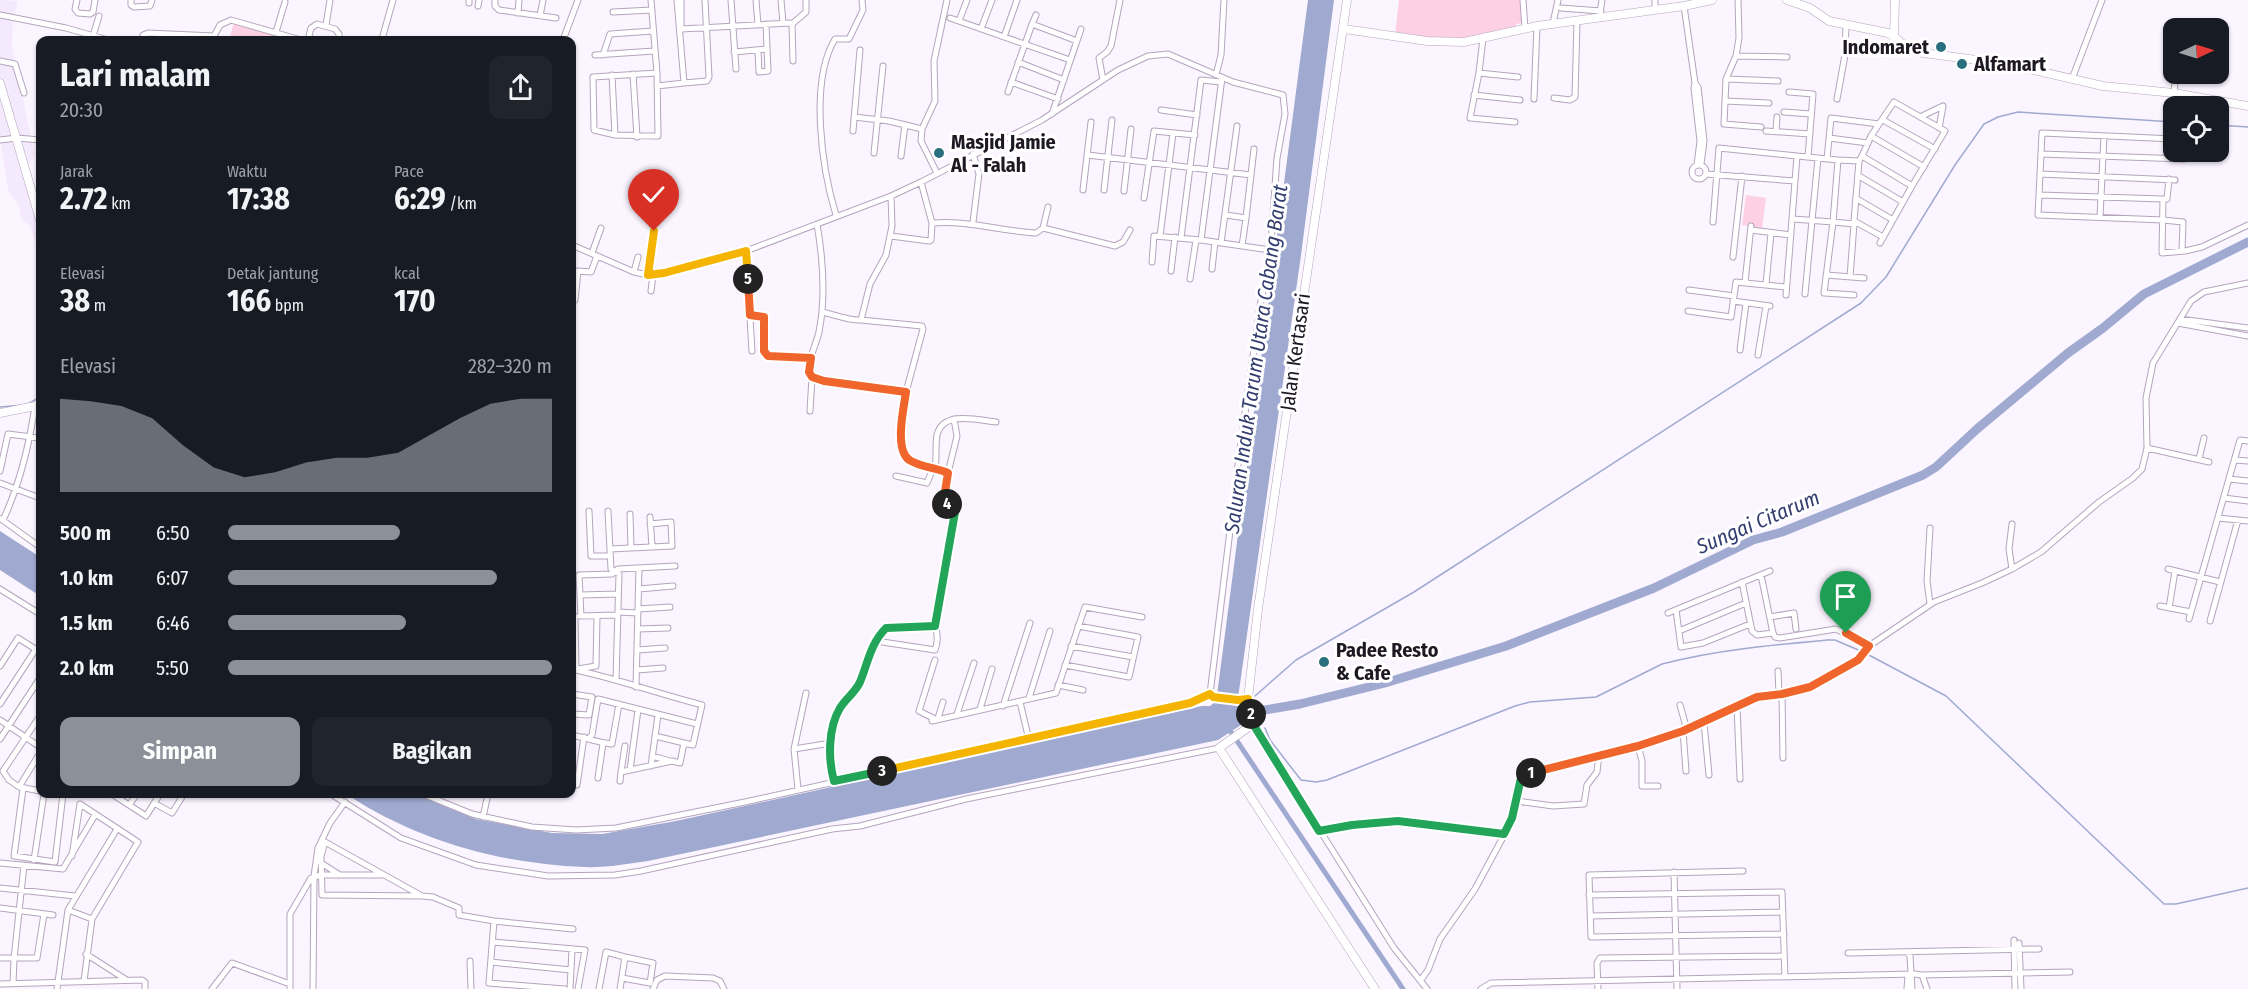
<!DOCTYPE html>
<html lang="id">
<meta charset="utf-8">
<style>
:root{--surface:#171b24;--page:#20242c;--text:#f1f3f6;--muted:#9ea1a6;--accent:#8c9099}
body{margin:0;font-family:"Fira Sans Condensed",sans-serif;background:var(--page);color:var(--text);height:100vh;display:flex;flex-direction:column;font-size:22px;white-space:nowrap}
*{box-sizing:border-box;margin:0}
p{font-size:20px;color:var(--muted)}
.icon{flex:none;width:33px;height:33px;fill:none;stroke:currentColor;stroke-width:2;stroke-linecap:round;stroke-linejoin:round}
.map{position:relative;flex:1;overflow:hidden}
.side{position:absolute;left:36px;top:36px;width:540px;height:762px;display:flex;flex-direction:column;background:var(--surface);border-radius:12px;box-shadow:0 2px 4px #0004}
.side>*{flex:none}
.needle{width:39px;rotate:86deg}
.buttons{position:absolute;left:2163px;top:18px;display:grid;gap:12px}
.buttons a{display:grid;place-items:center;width:66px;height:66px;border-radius:12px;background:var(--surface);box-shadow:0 2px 4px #0004;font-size:30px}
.pin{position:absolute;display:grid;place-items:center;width:51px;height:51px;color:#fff;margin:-62px -26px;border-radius:50% 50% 50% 0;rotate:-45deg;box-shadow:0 0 6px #0007}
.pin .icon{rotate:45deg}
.km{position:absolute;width:30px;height:30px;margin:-15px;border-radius:50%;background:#222;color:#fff;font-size:16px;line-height:30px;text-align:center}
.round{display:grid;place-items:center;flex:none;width:63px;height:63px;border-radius:12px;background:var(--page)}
.head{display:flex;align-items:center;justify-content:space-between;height:102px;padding:0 24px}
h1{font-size:33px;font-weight:700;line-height:45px}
.stats{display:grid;grid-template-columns:repeat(3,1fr);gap:9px;height:102px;padding:6px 24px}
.stats div{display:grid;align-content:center}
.stats b{font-size:30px;font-weight:700}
.stats small{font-size:16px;font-weight:400}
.stats p{font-size:16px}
.chart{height:168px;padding:12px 24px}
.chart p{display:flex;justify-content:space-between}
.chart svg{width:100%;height:108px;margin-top:6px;fill:var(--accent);opacity:.7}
.cta{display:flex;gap:12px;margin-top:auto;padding:12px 24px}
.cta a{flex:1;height:69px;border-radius:12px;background:var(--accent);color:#fff;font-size:24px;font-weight:700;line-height:69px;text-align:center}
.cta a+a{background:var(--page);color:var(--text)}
ul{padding:0 24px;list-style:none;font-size:20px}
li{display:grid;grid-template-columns:96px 72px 1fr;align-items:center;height:45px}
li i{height:15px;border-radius:8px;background:var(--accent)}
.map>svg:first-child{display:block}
.built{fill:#f5eafd}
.green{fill:#fdd1e3}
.water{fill:#a0aad1}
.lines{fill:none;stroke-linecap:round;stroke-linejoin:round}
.stream{stroke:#a0aad1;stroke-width:1.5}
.canal{stroke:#a0aad1;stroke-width:5}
.river{stroke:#a0aad1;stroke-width:9}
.street-casing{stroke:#b4a5bd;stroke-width:7}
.secondary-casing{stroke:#b4a5bd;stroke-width:9}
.street{stroke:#fff;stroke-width:5}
.secondary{stroke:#fff;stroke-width:8}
.split-1-casing{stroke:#fff;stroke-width:12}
.split-2-casing{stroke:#fff;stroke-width:12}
.split-3-casing{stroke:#fff;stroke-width:12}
.split-4-casing{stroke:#fff;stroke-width:12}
.split-5-casing{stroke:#fff;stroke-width:12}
.split-6-casing{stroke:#fff;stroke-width:12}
.split-1{stroke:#f0652b;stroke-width:8}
.split-2{stroke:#22a559;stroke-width:8}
.split-3{stroke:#f5b400;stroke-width:8}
.split-4{stroke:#22a559;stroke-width:8}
.split-5{stroke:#f0652b;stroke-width:8}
.split-6{stroke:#f5b400;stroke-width:8}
.poi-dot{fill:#2a6f7e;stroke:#fff;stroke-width:2}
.labels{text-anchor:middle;stroke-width:6;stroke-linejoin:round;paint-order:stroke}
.poi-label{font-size:20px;font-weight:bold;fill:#1d1821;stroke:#fff;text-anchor:start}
.street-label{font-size:20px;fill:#1d1821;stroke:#fff}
.water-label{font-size:21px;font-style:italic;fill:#333d70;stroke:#fff}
</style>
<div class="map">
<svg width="2248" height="989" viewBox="0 0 2248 989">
<rect width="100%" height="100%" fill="#fbf5ff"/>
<path class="built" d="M0 0 18 1 13 22 12 48 35 155 28 165 40 204V263L31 227 21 218 19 206 8 190 0 135Z"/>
<path class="green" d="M1399 0H1523V23L1516 24 1517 30 1464 42 1395 34Z
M234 22 295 40H229Z
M1746 195 1766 198 1762 228 1742 225Z"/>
<path class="water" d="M1308 0H1334L1301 255 1238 698 1217 695Z
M0 531 40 557V596L0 570Z
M1215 702 1238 706 1244 717 1241 725 1218 740 648 861C627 864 605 868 584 867 497 863 418 841 346 794H416L476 819 552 833 602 834 676 821 1202 706H1210Z"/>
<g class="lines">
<path class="stream" d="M2218 125 2248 127
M28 404 40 397
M0 407 24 405
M1867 654 1946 696 2164 904H2176L2248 888
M1255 696 1296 660 1414 592 1861 303 1886 277 1955 165 1984 124 1998 117 2018 112 2174 122
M1265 728 1270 740 1301 780 1316 782 1327 780 1515 706 1530 702 1596 697 1662 664C1716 650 1772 645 1827 640H1835L1863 652"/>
<path class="canal" d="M1227 726 1403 989"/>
<path class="river" d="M1232 719 1259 711 1300 704 1385 683 1506 646 1654 588 1753 540 1782 532 1923 475 1936 467 1977 429 2068 353 2103 328 2144 294 2248 242"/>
<defs>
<path id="street" d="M77 0 75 9 78 13 90 14 93 12 95 0
M131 0V5L134 7 150 6 152 0
M495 0V6L499 10 556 18
M651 0 657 73 658 136 615 135 594 130 593 77 657 73
M677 0 684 83 707 81 709 77 705 0
M681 0V29L790 23 792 24 806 12V0
M731 0 736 69
M756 0 758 25
M781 0 783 23
M1523 0 1525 28
M1738 0 1739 38 1736 56 1726 79 1724 124 1761 127
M469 3V0
M478 6 479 0
M1684 6 1695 83 1694 88 1700 141 1697 165
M1561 8 1601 11
M1655 10V0
M613 12 652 10
M518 13 519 0
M1600 13 1602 0
M0 15 66 28 108 40
M540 16 543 0
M950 18 1070 60
M959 21 967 0
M1553 23 1558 0
M792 24 793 61
M1032 24 1036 15
M326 25 330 0
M981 29 992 0
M276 32 285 2
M93 36 99 16
M1004 37 1017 0
M1483 38 1479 73 1518 77
M382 39 393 0
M143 40V35L148 33 214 36 220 25 231 20 301 40
M308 40 311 28 317 24 335 29 339 34V40
M382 40V39L389 40
M563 40 578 0
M758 50 759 72 768 71 767 49
M734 52 767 49 766 24
M595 55 654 51
M603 55 610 34 653 31
M1736 56 1787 57
M0 61 15 64 24 93
M1018 62 1064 80
M1479 73 1470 118 1515 122
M633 74 637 137
M612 75 615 135
M1216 75 1221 55 1224 0
M1222 78 1201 240 1270 250
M1726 79 1778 81
M2072 79 2102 0
M1103 80 1099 58 1107 52 1111 46 1120 0
M1011 82 1058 99
M1695 83 1698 87 1704 141 1701 164
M657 86 684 83
M1008 92 1032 24 1077 41
M1789 92 1813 94 1808 157
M2174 93 2176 74
M1474 95 1520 100
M1554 98 1570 100 1575 97 1577 21
M1534 99 1537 26
M1837 99 1845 55 1846 25
M1725 101 1769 103
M1161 110 1197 115
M1784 112 1811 114
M1052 114 1081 29
M854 117 889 121 922 129
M1920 117 1943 106 1939 128
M1883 120 1935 149
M1879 124 1894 102 1945 131 1912 186
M853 131 860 50
M1766 131 1810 134
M1776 131 1777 117
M1871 136 1924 167
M1829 138 1868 143
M0 140 17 138 40 140
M874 153 883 66
M2041 154 2184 159V152
M1088 155 1251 175
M901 156 905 125
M1827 159 1831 118 1879 124 1871 136 1862 156
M1838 160 1859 161 1862 156 1912 186 1880 243
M1692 172a7 7 0 1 1 14 0a7 7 0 1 1-14 0Z
M937 173 921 141 922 129 935 101 934 61 947 0
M1706 174 1795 181 1786 295
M2040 174 2175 180
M1859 176 1903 202
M1083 190 1091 122
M1104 190 1112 120
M1124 191 1131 129
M2039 195 2042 133 2174 139
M1144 198 1154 131 1195 135
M1857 199 1893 220
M2163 199H2167L2169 179
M836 215C822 169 809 82 835 39H849L863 10 862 0
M1226 215 1246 218 1254 149
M2100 217 2104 136
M1793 219 1833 222 1838 160 1797 156 1795 181
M1854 221 1859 161
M1854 221 1883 237
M973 222 979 174 973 154
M1713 222 1719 148 1797 156
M932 223C969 220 999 231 1036 233L1043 228 1048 207
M817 224C823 259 826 297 819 332 816 346 805 363 812 377L906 392C904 407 893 452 911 461 922 467 936 467 948 473L944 501 952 507 955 512 935 617C935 629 940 637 935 650L876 641
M1043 228 1115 246 1123 242 1130 230
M1751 230 1791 235
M891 236 929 241 931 240 932 223 921 182
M1160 236 1173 133
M1181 238 1201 80 1221 82
M1221 243 1237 126
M572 245 634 272 648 275 664 273 746 251 891 196 921 182 1042 120 1118 70 1148 56 1168 54 1233 82 1283 95 1285 114 1277 158 1270 257 1260 306 1240 449 1210 694C1218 701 1237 702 1248 699
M1242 246 1246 218
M746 251 752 351
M2182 251 2183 222 2163 220 2038 215 2039 195 2163 199 2162 253 2185 251 2202 247 2248 225
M592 253 601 228
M1733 257 1742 176
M1152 262 1154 236 1201 240
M1212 269 1215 242
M1171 271 1175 237
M634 272 638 257
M648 275 655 202
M1826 275 1864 278
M1850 277 1854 224
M1190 279 1196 240
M1745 282 1751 226
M1766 284 1771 233
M1689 290 1734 296
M651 291 653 275
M1805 294 1818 158
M1854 295 1824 293 1833 222 1854 224V221
M575 300 578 271 591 272 597 256
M1733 301 1770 306
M1688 311 1731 317 1736 282 1786 287
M822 312C833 314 850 321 861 320L870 284 886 255 892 226 891 196
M750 315 764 317V351L768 356 811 358
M2180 319 2248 328
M861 320 922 326 923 329 906 392
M2178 323 2248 336
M1740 350 1746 303
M1758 355 1766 306
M810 411 812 377
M2147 448 2209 462
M2199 459 2204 438
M2235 460 2248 461
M935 469C937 458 935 446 937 435 943 410 978 420 996 422
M0 471 8 434 40 438
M948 473 957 436 954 419
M896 476 927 483 933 468
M2229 479 2248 481
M0 483 40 498
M2224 498 2248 501
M589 511 591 556H610
M608 511 611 569 619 574 616 680
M630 514 631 548
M650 517 652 547
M2218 518 2248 521
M1 519 40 547
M3 520C20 484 29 446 35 406
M2012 524 2009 549 2012 569
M610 549 672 546 671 522 650 524
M2168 569 2220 582
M1761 575 1773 633 1775 637 1780 638 1836 629 1869 646
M1742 582 1752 631 1757 635 1773 633
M0 589 40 614
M639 589 673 586
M580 595 618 594
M1930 604 1927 581 1930 528
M2160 606 2191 612
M2169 608 2175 571
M638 609 670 607
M1676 610 1681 647 1703 643 1750 624
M618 612 638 613
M1668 613 1770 571
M579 616 618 615
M581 616 579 575 612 574 618 569 675 566
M575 617 576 670C618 679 659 694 702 705L693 745 684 743 680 763 672 761 621 772 620 781
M1770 617 1794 613 1796 629
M2189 619 2240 440 2248 441
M2210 621 2238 520
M638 629 668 628
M1679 631 1746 603
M1071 646 1133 657
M637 650 665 648
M935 660 919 711 935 719
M1065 665 1129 677 1138 637 1078 626
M0 666 18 638 40 652
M572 670 596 666 597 616
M637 670 663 668
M1778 671 1779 694
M1058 685 1083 690
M636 687 639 568
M572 694 592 697 589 715 572 714
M1782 694 1783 758
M1029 698 1050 631
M1020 702 1029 740
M0 704 36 649
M1680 705 1687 730
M1003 706 1030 623
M1737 706 1740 779
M980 709 992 669
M957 714 974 663
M40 716 3 771 9 780 19 787 40 753
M938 718 943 702
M0 720 40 747
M932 721 1056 693 1085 607 1142 617
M1704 723 1709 775
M1253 724 1394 948 1427 989
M1683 731 1686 771
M572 735C586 738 597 742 612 744L619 704
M655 736 684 743
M589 738 592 735 598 699 697 724
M0 739 40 678
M1638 746 1642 761V786H1658
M794 749 831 743
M652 756 670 761
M651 766 658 715
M630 770 638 710
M621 772 625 746
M598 778 603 743
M834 781C829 759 829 729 840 709 846 698 857 691 861 679 868 661 871 637 889 627L935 626
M577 785 584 737
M20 787 40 791
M23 789 14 856 55 862 63 794
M798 789 794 749 806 693
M112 794 146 816 160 794
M331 794 401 838 476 865 548 876 615 875 641 871 832 829 860 826 966 799 1219 748
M423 794 472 814 532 827 576 830 616 828 745 802 1190 703 1210 694
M1516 801 1553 806 1584 804 1587 785 1597 772 1599 755
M154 803 172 813 184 794
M129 805 137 794
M483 817 488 794
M1319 831 1352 825 1399 821 1504 834
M325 842 422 896 322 895 321 856Z
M72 856 80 804 138 842 92 919 84 981
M34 860 44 794
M0 863 63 869 95 815
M321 863 340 875
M1743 871 1589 875 1591 937 1784 934
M1674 872 1677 989
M0 888 75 896
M1589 895 1782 892 1785 977
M422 896 433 897 459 908V915L494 921 573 929
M0 908 53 915
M68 910 92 919
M1590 916 1783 912
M494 921 489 983 565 989
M2014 940 2015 989
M493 942 585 950 578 989
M2019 943 2021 989
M1907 952 1910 956 1912 989
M1848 953 2039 949
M86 954 125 979
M0 958H37L44 914
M470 961 471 989
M491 962 571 970 570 989
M571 970 572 949
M1922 975 2070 972
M622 978 650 983 653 963 625 957
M1421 980 1428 970 1440 939 1475 889 1509 826 1522 776 1545 769 1638 746 1683 731 1757 697 1782 694 1810 687 1858 660 1869 646 1934 602 1982 583 2012 569 2041 552 2099 502 2133 478 2142 469 2147 448 2146 398 2153 363 2191 301 2204 292 2248 283
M13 983 14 959 24 865
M0 984 142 980 145 982V989
M57 989 68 910 117 829
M212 989 232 963 290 984
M290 989V914L311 878 321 875H381
M313 989 314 876 318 848 330 823 345 802
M599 989 606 952 625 957 620 989
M653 989 657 980 665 976 713 978 720 981 724 989
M1481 989 1491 983 1915 974 1922 975 1927 989
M1598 989 1597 963 1600 958 1784 956
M1907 989 1908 975"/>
<path id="secondary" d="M1347 0 1258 609 1248 699 1253 724 1219 748 1375 989
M1787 0 1810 8 1829 21 1888 33C1899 38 1902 47 1916 52L2007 64 2103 86 2174 93 2248 106
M1344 29 1427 41 1464 42 1537 26 1684 6 1712 0
M1894 36 1895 0
M0 83 40 220
M0 413 35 406 40 402"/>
</defs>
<use href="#street" class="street-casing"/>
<use href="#secondary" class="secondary-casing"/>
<use href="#street" class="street"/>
<use href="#secondary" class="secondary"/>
</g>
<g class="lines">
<defs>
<path id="split-1" d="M1531 773 1638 746 1683 731 1757 697 1782 694 1810 687 1858 660 1869 646 1846 633"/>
<path id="split-2" d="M1251 714 1253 724 1319 831 1352 825 1398 821 1504 834 1512 818 1521 778 1531 773"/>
<path id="split-3" d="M882 771 1190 703 1210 694 1213 697 1238 700 1248 699 1251 714"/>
<path id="split-4" d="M882 771 834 781C828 759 828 728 840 708 846 698 855 693 860 682 868 663 870 644 886 628L935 626 955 512 952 507 947 504"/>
<path id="split-5" d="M748 279 750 315 764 317V351L768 356 811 358 809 372 812 377 824 381 906 392C904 407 893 452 911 461 922 467 936 468 948 473L944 498 947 504"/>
<path id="split-6" d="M654 231 648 275 664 273 746 251 748 279"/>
</defs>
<use href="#split-1" class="split-1-casing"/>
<use href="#split-2" class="split-2-casing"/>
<use href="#split-3" class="split-3-casing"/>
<use href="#split-4" class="split-4-casing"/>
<use href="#split-5" class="split-5-casing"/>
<use href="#split-6" class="split-6-casing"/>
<use href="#split-1" class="split-1"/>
<use href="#split-2" class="split-2"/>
<use href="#split-3" class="split-3"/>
<use href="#split-4" class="split-4"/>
<use href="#split-5" class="split-5"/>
<use href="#split-6" class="split-6"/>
</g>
<g class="poi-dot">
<circle cx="1941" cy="47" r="6"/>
<circle cx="1962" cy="64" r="6"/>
<circle cx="939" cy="153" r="6"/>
<circle cx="1324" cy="662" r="6"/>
</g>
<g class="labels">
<g class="poi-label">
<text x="1929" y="54" text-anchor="end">Indomaret</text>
<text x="1974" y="71">Alfamart</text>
<text x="951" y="149">Masjid Jamie<tspan x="951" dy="23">Al - Falah</tspan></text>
<text x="1336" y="657">Padee Resto<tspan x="1336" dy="23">&amp; Cafe</tspan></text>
</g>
<g class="street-label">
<text transform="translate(1295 352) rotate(-82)" y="7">Jalan Kertasari</text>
</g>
<g class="water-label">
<text transform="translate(1256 359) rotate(-82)" y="7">Saluran Induk Tarum Utara Cabang Barat</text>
<text transform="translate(1758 522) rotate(-23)" y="7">Sungai Citarum</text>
</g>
</g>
</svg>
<div class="buttons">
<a><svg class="needle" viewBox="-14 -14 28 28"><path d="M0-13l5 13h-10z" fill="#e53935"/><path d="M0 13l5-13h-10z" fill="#9ea1a6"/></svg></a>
<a><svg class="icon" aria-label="locate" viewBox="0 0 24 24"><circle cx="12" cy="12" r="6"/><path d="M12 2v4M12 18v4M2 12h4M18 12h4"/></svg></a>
</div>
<div class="pin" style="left:1846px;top:633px;background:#1e9e55"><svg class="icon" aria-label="arrive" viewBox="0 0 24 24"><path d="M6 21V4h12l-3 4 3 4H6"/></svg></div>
<div class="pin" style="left:654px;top:231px;background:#d93025"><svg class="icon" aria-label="check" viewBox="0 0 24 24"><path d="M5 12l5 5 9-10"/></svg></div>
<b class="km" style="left:1531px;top:773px">1</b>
<b class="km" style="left:1251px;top:714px">2</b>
<b class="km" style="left:882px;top:771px">3</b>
<b class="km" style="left:947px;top:504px">4</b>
<b class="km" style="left:748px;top:279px">5</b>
<section class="side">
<div class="head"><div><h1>Lari malam</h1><p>20:30</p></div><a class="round"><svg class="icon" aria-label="share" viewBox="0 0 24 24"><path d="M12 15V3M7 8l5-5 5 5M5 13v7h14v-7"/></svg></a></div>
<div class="stats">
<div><p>Jarak</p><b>2.72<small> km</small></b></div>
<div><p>Waktu</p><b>17:38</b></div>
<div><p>Pace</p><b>6:29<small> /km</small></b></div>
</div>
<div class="stats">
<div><p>Elevasi</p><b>38<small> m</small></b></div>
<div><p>Detak jantung</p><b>166<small> bpm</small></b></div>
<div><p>kcal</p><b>170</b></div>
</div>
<div class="chart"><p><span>Elevasi</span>282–320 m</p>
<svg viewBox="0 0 160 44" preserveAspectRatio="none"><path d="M0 44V6L10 7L20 9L30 14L40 25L50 34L60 38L70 36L80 32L90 30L100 30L110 28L120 21L130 14L140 8L150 6L160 6V44z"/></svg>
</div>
<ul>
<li><b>500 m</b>6:50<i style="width:53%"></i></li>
<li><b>1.0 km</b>6:07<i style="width:83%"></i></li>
<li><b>1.5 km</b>6:46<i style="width:55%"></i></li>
<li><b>2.0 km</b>5:50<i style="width:100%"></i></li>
</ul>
<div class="cta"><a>Simpan</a><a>Bagikan</a></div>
</section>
</div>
